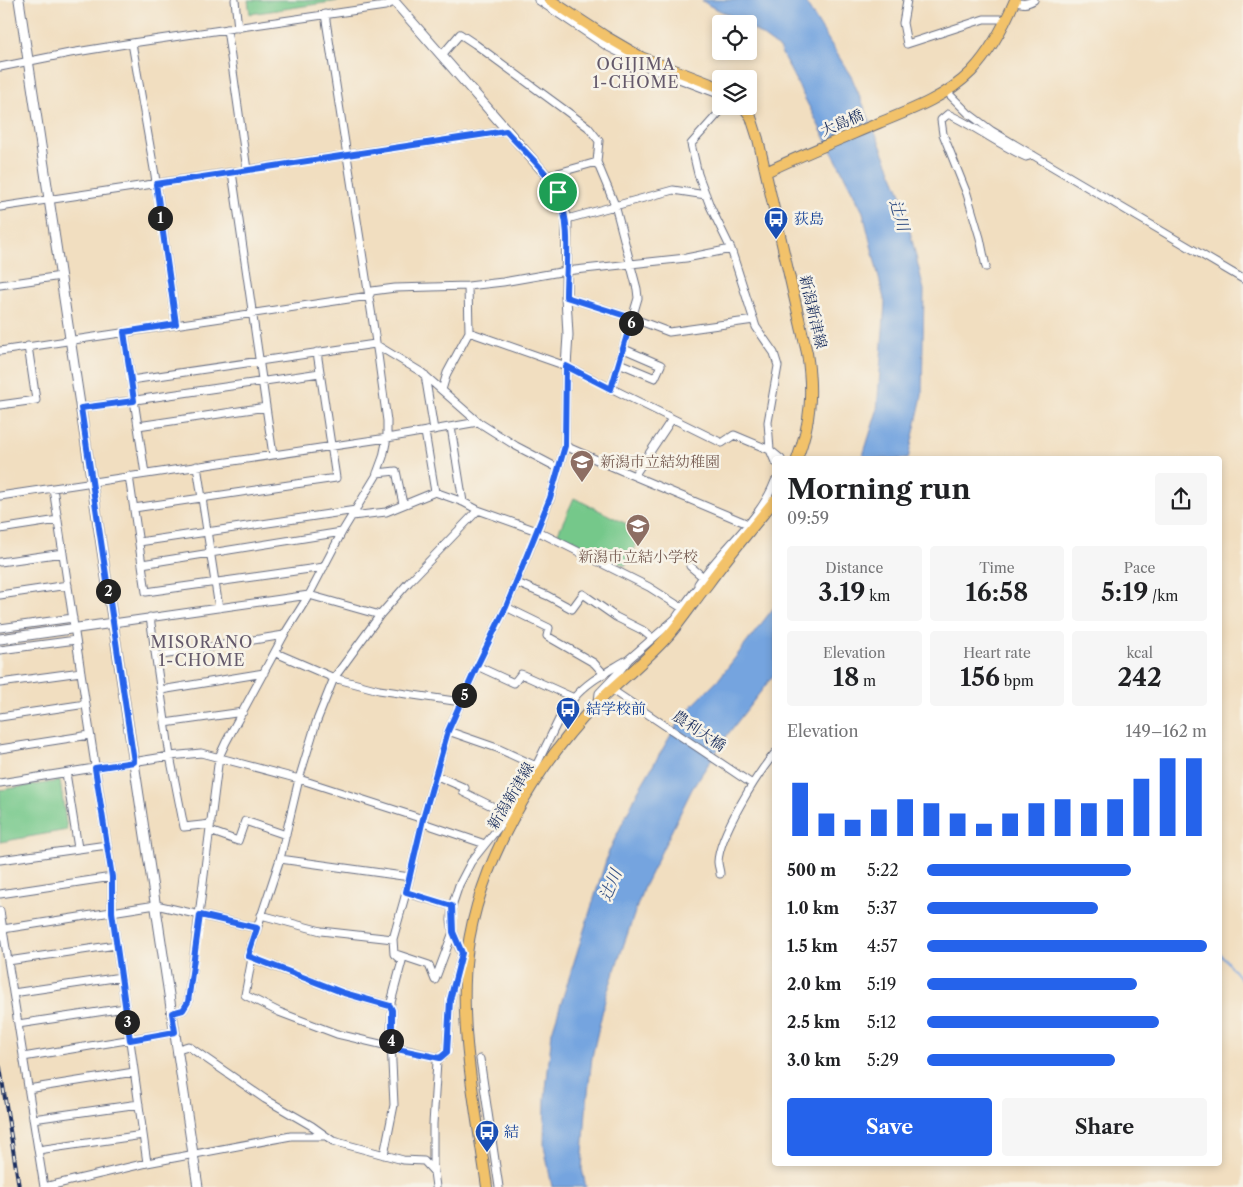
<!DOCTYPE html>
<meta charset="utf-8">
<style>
:root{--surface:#fff;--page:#f6f6f6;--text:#202124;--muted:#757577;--accent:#2563eb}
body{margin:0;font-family:"Libre Caslon Text","Noto Serif JP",serif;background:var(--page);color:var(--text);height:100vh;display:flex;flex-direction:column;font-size:19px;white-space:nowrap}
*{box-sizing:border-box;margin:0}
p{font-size:16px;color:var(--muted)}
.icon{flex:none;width:28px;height:28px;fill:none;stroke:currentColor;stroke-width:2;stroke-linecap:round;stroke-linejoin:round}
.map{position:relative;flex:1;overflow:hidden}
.details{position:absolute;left:772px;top:456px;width:450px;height:710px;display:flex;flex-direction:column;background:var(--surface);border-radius:5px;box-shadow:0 2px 8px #0003}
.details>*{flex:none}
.tools{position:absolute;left:712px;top:15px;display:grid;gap:10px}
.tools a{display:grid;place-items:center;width:45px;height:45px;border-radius:5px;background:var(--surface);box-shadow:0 2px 8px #0003;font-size:25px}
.pin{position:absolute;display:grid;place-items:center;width:42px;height:42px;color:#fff;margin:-21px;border:2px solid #fff;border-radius:50%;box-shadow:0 1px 5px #0007}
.km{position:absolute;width:25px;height:25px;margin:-12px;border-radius:50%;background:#222;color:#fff;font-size:14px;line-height:25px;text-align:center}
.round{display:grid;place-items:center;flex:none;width:52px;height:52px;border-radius:5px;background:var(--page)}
.overview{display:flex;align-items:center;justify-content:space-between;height:85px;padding:0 15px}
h1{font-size:28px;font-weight:800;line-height:38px}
.stats{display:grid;grid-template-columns:repeat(3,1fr);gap:8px;height:85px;padding:5px 15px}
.stats div{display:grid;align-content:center;border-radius:5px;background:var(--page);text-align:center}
.stats b{font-size:25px;font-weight:800}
.stats small{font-size:14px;font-weight:400}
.stats p{font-size:14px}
.chart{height:140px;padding:10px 15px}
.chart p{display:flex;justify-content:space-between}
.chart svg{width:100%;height:90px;margin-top:5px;stroke:var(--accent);stroke-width:6}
.button{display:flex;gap:10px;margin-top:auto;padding:10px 15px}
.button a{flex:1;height:58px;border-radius:5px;background:var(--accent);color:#fff;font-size:20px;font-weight:800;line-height:58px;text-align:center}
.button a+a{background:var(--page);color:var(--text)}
ul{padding:0 15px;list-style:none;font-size:16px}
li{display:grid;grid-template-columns:80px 60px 1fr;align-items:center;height:38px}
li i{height:12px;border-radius:6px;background:var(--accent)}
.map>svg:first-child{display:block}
.green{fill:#75c88a;stroke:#487c74}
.water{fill:#75a4df;stroke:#486a9e}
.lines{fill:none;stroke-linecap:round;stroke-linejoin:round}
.stream{stroke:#75a4df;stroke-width:2}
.minor-casing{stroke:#666c80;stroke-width:9}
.tertiary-casing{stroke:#666c80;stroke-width:11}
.primary-casing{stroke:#666c80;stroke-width:12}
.minor{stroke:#fff;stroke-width:7}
.tertiary{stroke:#fff;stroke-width:9}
.primary{stroke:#f2c26a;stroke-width:10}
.rail-casing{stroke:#1b2f5e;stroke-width:4}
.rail{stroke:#f7f3e8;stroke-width:2;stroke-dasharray:5.5;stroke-linecap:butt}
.route-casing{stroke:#fff;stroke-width:10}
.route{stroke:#2563eb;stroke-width:6}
.labels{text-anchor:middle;stroke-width:5;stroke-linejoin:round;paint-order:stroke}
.street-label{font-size:15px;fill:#1b2f5e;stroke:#f7f3e8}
.transit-label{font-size:15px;fill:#164399;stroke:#f7f3e8;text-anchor:start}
.education-label{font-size:15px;fill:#785e54;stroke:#f7f3e8;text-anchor:start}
.neighbourhood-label{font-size:16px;letter-spacing:1px;fill:#64596b;stroke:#f7f3e8}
.water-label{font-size:16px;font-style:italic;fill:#365285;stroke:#f7f3e8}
</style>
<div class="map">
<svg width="1243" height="1187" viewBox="0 0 1243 1187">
<rect width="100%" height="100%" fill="#f7f3e8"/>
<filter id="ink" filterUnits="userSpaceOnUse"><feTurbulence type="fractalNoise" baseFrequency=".02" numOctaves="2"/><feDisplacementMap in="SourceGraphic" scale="10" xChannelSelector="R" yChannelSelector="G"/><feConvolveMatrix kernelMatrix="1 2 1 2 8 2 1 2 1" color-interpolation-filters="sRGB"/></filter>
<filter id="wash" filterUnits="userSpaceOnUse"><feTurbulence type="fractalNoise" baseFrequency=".0096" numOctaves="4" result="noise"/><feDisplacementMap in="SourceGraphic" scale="20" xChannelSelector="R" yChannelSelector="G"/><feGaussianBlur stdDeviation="1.12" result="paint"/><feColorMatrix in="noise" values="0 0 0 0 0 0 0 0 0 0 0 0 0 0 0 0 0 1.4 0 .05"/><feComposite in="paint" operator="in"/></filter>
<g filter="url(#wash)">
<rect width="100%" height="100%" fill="#f1dec0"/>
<path class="green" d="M248 0H345L250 14Z
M574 498 643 532 625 566 558 533Z
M60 781 67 830 0 842V790Z"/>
<path class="water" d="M701 0H804L852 78 901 194 924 290 922 396 908 459H862L877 411 885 303 863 212 779 48 749 26V24L710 6Z
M775 606V673L728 734 692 789 643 889 606 996 592 1057 586 1111 582 1169 586 1187H552L544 1146 545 1099 552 1032 609 851 638 791 682 716 718 680Z"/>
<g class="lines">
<path class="stream" d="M1220 953 1243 982"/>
</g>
</g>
<g filter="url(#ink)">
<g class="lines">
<defs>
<path id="minor" d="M235 0 238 28
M538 0 608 47 650 68 721 95
M907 0 903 23 907 44 984 19H1000L1005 24
M1014 1C1022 5 1027 4 1034 0
M227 29 247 170
M132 43 155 175 176 324
M442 55 460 34 475 44 588 127 599 141 597 162 615 205 637 289 638 298 611 389
M0 67 70 53 132 43 385 6 395 1
M947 92 968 113 992 131 1243 279
M725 106 691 144 698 174 710 206 731 249 756 327 774 353 778 366 768 422 770 450 775 462
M232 172 273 455
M547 176 597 162
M0 207 506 131
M567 219 673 190 706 195
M986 267 980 238 967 194 943 134 941 120 948 114C975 126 999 145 1026 157L1033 155
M0 285 61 276
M566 297 632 318 669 332 754 320
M124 332 145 474
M469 332 566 366 722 443 734 435 770 450 781 459
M0 351 369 296 372 291 395 288 468 286 503 282 566 271 686 258 731 249
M619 363 655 378 661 365 624 349
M425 375 434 430
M131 380 375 344 421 372 478 422 516 446 558 468
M442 390 447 373 469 332 468 286
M0 405 36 400 28 346
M81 408 320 373
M138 426 266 407
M451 427 463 502
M425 432 435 492
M565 446 634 476 672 419
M197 466 219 608
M377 473 396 471 403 504
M129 476 146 592 324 567
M634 476 748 524
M53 488 112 877V912L147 1163
M0 496 387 438 478 422
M134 508 336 478 317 352
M352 516 386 512 435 492 463 502 478 510 537 531 649 587 682 608 700 584 703 582 708 583
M0 529 58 520
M139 542 356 510
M0 562 63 553
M142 564 342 532
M690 566 703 577
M517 583 548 596 572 609 583 594 616 617 642 630 652 638
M698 584C721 549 760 521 775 481
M0 595 68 585
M506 607 549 628 547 636 594 663 604 674
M150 617 170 756 184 827 211 824
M113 623 309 595 380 615
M0 628 73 618
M0 650 76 640
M276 653 334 678 379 690 461 702
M156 656 284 635
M477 666 514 683 521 674 574 698C588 681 607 672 625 661
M0 683 81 672
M161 690 264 673
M612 690 752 784
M598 702 599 693 618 673 629 659 675 619 684 606
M0 717 86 704
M165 723 243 712
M448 731 497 748 536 766
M0 749 90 735
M66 773 78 848
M435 775 465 788 463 792 506 813
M0 783 170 756 201 753 299 779 423 819
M423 823 485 844
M210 831 238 841 245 821 286 835
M280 859 410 877
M0 860 107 845
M720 874C720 870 718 866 718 862 719 835 757 774 775 753
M406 893 452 906
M0 894 112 877
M0 911 44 1187
M261 915 321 931 393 939
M3 929 156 905 257 928
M396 954 429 965 435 980 453 932
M252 958 344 993 390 1006
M464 960 453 932 451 920 452 906 459 885 471 862 498 828 536 766 562 713 574 698
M8 961 116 945
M13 993 121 977
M172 1013 183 1010 188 1002 219 757 226 742 284 635 309 595 342 532 376 476 383 457 387 438V421L378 355 325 14
M18 1024 125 1008
M178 1049 188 1046 265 1099 312 1126 333 1141 403 1160 424 1161 434 1172
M23 1057 175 1032
M440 1058 337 1034 279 1012 245 995 252 958 248 956 280 859 299 779 316 723 334 678 380 615 409 582 478 510
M480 1059 499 1187
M28 1089 134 1072
M33 1119 139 1104
M38 1150 143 1135
M384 1155 394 1105 391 1041 392 1010 390 1006 402 961 394 954 393 939 406 893 423 819 448 731 477 666 506 607 550 499 565 446 566 366
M44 1187 147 1163 291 1136H324
M436 1187 433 1164V1124L437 1062 440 1057 447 1052 450 1000 462 953"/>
<path id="tertiary" d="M19 0 198 1187
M393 0 547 176 558 192 567 219 566 297 568 335 566 366
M0 639 113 623"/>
<path id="primary" d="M550 0 605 36 641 57 721 88
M743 106 751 117 758 139 807 353C813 392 811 422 797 459
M766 172C803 154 841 139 879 123 911 110 946 97 971 72 991 51 1004 26 1015 0
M487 1187C477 1113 458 1028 467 954 478 864 535 767 597 703 621 680 647 660 669 635 683 619 695 600 708 584 729 555 752 528 775 500"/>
</defs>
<use href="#minor" class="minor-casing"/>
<use href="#tertiary" class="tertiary-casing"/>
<use href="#primary" class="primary-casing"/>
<use href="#minor" class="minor"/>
<use href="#tertiary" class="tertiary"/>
<use href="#primary" class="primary"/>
<defs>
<path id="rail" d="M0 1067 19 1187"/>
</defs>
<use href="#rail" class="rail-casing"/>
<use href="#rail" class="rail"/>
</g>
</g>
<g class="lines" filter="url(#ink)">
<defs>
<path id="route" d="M506 131C521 148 550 174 558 193 572 225 566 263 566 297L632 318 611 389 566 366 565 446 550 498 506 607 477 666 448 731 423 819 406 892 452 906 453 932 462 953 450 1000 447 1052 440 1058 392 1048V1010L390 1006 344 993 248 956 257 928 200 915 188 1002 183 1010 172 1013 175 1032 130 1040 112 912V877L95 768 134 762 81 408 134 401 124 332 176 324 156 184Z"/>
</defs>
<use href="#route" class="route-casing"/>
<use href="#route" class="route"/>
</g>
<defs>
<symbol id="bus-pin" viewBox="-11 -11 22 30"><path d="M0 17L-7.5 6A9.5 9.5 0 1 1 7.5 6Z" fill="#1a4fb4" stroke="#f7f3e8"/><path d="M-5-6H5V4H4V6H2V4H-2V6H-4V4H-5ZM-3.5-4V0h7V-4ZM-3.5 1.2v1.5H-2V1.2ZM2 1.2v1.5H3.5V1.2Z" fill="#fff"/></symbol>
<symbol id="school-pin" viewBox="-11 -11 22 30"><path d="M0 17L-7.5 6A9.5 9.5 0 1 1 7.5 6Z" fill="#8d6e63" stroke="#f7f3e8"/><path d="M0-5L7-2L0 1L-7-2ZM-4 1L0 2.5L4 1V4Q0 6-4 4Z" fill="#fff"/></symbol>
</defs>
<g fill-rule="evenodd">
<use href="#bus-pin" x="762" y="205" width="28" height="38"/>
<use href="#school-pin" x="568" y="448" width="28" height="38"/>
<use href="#school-pin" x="624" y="512" width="28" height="38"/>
<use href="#bus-pin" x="554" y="695" width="28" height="38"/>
<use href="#bus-pin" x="473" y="1118" width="28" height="38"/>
</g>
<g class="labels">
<g class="street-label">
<text transform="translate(842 123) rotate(-23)" y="5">大島橋</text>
<text transform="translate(813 312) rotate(77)" y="5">新潟新津線</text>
<text transform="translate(699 731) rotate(34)" y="5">農利大橋</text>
<text transform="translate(511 796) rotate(-59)" y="5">新潟新津線</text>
</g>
<g class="transit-label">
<text x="794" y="224">荻島</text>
<text x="586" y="714">結学校前</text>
<text x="504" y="1137">結</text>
</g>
<g class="education-label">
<text x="600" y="467">新潟市立結幼稚園</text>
<text x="638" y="562" text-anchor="middle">新潟市立結小学校</text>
</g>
<g class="neighbourhood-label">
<text x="636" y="70">OGIJIMA<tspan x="636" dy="18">1-CHOME</tspan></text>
<text x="202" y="648">MISORANO<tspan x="202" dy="18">1-CHOME</tspan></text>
</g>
<g class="water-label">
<text transform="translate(900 215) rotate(74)" y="6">辻川</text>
<text transform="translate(610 885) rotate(-67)" y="6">辻川</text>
</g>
</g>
</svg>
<div class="tools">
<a><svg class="icon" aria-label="locate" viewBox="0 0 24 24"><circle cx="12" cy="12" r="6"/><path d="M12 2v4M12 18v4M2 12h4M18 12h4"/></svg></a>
<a><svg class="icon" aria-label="layers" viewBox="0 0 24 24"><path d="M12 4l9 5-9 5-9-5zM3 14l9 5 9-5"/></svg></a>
</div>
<div class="pin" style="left:558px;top:192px;background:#1e9e55"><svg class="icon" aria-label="arrive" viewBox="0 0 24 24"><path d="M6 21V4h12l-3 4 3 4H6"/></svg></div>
<b class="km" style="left:160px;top:218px">1</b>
<b class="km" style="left:108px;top:591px">2</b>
<b class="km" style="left:127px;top:1022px">3</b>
<b class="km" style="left:391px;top:1041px">4</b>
<b class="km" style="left:464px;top:695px">5</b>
<b class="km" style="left:631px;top:323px">6</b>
<section class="details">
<div class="overview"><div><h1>Morning run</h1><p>09:59</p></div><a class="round"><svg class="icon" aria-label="share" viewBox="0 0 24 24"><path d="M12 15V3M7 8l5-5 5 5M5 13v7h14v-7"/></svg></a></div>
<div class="stats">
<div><p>Distance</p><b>3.19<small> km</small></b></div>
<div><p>Time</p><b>16:58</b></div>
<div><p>Pace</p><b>5:19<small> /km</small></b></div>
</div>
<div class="stats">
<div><p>Elevation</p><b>18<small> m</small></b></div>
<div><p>Heart rate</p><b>156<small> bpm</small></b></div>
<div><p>kcal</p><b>242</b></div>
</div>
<div class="chart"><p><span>Elevation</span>149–162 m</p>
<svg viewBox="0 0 160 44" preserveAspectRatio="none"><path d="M5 44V18M15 44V33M25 44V36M35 44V31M45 44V26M55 44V28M65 44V33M75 44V38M85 44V33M95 44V28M105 44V26M115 44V28M125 44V26M135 44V16M145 44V6M155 44V6"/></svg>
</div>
<ul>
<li><b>500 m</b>5:22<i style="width:73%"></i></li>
<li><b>1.0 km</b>5:37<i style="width:61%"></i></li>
<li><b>1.5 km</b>4:57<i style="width:100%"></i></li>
<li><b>2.0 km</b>5:19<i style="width:75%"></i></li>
<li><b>2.5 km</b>5:12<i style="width:83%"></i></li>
<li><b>3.0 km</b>5:29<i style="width:67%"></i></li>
</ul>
<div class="button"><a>Save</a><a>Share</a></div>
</section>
</div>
